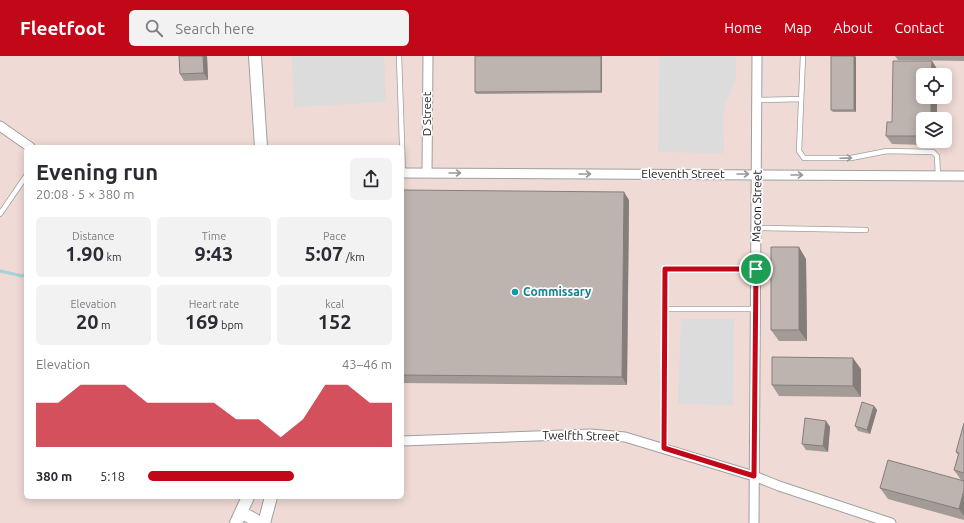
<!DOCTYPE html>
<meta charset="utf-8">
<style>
:root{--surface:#fff;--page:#f2f2f3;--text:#2b2b33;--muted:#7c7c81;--accent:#c10718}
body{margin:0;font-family:Ubuntu,sans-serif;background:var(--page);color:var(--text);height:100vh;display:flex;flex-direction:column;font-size:15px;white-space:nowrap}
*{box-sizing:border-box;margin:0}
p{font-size:13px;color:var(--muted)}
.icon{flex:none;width:22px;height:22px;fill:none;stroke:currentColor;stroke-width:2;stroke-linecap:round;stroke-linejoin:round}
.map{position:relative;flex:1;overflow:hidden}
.panel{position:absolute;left:24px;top:89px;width:380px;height:354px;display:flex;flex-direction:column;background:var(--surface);border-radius:6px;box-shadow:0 2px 10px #0003}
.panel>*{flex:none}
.buttons{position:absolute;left:916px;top:12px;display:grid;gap:8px}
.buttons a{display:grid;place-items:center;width:36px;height:36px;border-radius:6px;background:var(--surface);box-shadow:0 2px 10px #0003;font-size:20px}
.pin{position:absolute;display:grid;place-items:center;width:34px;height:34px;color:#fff;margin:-17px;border:2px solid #fff;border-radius:50%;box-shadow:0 1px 4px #0007}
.round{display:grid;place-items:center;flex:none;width:42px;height:42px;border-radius:6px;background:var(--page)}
.summary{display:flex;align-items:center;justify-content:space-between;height:68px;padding:0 12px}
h1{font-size:22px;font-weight:600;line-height:30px}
.stats{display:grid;grid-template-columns:repeat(3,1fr);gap:6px;height:68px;padding:4px 12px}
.stats div{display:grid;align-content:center;border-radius:6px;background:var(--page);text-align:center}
.stats b{font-size:20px;font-weight:600}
.stats small{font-size:11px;font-weight:400}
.stats p{font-size:11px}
.chart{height:112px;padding:8px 12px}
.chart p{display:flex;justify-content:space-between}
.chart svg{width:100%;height:72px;margin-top:4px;fill:var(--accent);opacity:.7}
ul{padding:0 12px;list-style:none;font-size:13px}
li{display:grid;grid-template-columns:64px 48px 1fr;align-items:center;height:30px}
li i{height:10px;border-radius:5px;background:var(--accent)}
header{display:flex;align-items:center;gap:24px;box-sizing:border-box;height:56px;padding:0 20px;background:var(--accent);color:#fff}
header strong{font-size:19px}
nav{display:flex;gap:22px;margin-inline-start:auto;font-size:14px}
.search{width:280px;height:36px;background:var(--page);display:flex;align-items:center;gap:10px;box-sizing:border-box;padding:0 14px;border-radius:6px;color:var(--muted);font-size:15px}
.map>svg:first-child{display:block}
.military{fill:#efdad5;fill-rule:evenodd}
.parking{fill:#dcdcdc}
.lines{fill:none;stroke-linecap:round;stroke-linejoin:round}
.stream{stroke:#a4d2da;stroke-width:3}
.service-casing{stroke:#a0a0a0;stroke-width:6}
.minor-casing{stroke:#a0a0a0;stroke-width:11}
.tertiary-casing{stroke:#a0a0a0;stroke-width:14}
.service{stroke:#fff;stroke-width:4.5}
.minor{stroke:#fff;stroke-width:9}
.tertiary{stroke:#fff;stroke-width:12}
.wall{fill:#a39b96}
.shaded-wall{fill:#847e7a}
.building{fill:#bdb4af;stroke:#847e7a}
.oneway{stroke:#999}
.route-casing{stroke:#fff;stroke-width:8}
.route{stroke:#c10718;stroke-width:5}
.culture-dot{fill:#0f9aa8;stroke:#fff;stroke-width:1.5}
.labels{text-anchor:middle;stroke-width:3.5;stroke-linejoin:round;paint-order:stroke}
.street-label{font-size:12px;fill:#1c1c1c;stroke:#fff}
.culture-label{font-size:12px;font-weight:bold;fill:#0d838f;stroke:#fff;text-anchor:start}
</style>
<header>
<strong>Fleetfoot</strong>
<div class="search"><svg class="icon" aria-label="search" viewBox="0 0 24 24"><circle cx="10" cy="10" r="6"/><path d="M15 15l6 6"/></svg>Search here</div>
<nav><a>Home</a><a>Map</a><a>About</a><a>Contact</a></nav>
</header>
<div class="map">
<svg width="964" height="467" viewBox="0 0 964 467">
<rect width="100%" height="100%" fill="#ede8e2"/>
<path class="military" d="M0 0H964V467H0ZM923 19H945V41H923ZM923 63H945V85H923ZM26 91H402V441H26Z"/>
<path class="parking" d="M292 0H384L386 46 294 51Z
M659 0H736V23L725 50 723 61 724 97 658 96Z
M681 263H734L733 349 678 348Z"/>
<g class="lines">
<path class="stream" d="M0 215 22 220 26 218"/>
<defs>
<path id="service" d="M399 0 403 117
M803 0 799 95 804 102H851L887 95 933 96 937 100 938 120
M757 44 801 43
M0 158 26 120
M757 172 866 174
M665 253H755
M663 392 665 213H756"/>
<path id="minor" d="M0 70 30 91
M402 117 964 120
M427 117 428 0
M402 385 590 378 625 381 754 420 779 430 891 467
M754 467 757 0"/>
<path id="tertiary" d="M255 0 261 91
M241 456 260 467
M236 467 248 441
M264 467 271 441"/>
</defs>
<use href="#service" class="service-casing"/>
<use href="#minor" class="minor-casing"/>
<use href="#tertiary" class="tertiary-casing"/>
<use href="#service" class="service"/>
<use href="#minor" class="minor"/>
<use href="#tertiary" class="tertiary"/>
</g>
<path class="wall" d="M179 0H207L208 24 184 25 180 18Z
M475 0H602V37L476 38 475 36Z
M831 0H855L856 1V56H833L831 54Z
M895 0H964V5L898 4Z
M932 5 937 13 923 41H937V63H923V89L892 88 886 80 892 66Z
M402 134 629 144 627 329 402 327Z
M806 203 807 285H779L771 274Z
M861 313V341L779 340 772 329Z
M874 350 877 354 870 378 858 375 855 370Z
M826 365 830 371 828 396 806 394 802 388Z
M964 367V464L888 443 880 432 961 424 954 414 958 399 956 396Z"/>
<path class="shaded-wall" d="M203 0H207L208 24 204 17Z
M601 0H602V37L601 35Z
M854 0 856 1V56L854 54Z
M932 5 937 13V19H931Z
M931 41H937V63H931Z
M918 68 923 76V89L918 80Z
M624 136 629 144 627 329 622 321Z
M799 191 806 203 807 285 799 274Z
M853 302 861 313V341L853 330Z
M874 350 877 354 870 378 867 374Z
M826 365 830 371 828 396 823 390Z
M964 434V460L959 453Z"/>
<path class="building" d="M179 0H203L204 17 180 18Z
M475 0H601V35L475 36Z
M831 0H854V54H831Z
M893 5H932L931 19H923V41H931V63H923V68H918V80H886L887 66H892Z
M402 134 624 136 622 321 402 319Z
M771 191H799V274H771Z
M772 301 853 302V330L772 329Z
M862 346 874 350 867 374 855 370Z
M805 362 826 365 823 390 802 388Z
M964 367V417L954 414 959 397 956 396Z
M888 404 964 425V434L959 453 880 432Z"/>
<defs><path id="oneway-shaft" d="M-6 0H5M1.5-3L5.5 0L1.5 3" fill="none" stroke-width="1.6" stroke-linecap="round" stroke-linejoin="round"/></defs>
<g class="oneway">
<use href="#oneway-shaft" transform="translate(846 102) rotate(-2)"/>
<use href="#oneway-shaft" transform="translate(455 117)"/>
<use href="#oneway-shaft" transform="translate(585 118)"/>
<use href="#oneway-shaft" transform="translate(743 118)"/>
<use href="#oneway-shaft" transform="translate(797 119)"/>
</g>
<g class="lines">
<defs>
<path id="route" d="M665 213H756L754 420 664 392Z"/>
</defs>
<use href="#route" class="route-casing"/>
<use href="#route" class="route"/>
</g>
<circle class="culture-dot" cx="515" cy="236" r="4"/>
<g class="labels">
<g class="street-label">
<text transform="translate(427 58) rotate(-90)" y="4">D Street</text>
<text x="683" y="122">Eleventh Street</text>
<text transform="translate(757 150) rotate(-89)" y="4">Macon Street</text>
<text transform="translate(581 380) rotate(1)" y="4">Twelfth Street</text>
</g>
<g class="culture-label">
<text x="523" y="240">Commissary</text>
</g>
</g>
</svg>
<div class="buttons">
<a><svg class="icon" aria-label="locate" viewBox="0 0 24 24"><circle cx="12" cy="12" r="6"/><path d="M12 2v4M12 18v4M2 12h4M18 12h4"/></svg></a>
<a><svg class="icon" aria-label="layers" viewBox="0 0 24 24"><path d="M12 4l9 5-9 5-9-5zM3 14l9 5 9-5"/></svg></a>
</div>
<div class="pin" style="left:756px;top:213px;background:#1e9e55"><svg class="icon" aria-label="arrive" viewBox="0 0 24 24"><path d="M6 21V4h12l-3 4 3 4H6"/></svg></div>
<section class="panel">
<div class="summary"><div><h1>Evening run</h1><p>20:08 · 5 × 380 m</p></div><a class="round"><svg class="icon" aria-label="share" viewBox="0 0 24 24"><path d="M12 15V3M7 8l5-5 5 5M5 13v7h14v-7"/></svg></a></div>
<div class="stats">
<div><p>Distance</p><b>1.90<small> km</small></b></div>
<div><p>Time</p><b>9:43</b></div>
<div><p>Pace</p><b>5:07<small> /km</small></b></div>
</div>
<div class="stats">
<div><p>Elevation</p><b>20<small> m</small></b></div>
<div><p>Heart rate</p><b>169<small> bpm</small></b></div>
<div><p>kcal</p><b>152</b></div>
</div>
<div class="chart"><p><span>Elevation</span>43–46 m</p>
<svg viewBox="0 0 160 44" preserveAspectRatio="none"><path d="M0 44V17L10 17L20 6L30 6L40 6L50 17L60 17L70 17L80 17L90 27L100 27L110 38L120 27L130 6L140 6L150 17L160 17V44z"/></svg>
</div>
<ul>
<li><b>380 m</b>5:18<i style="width:60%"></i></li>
</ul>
</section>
</div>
